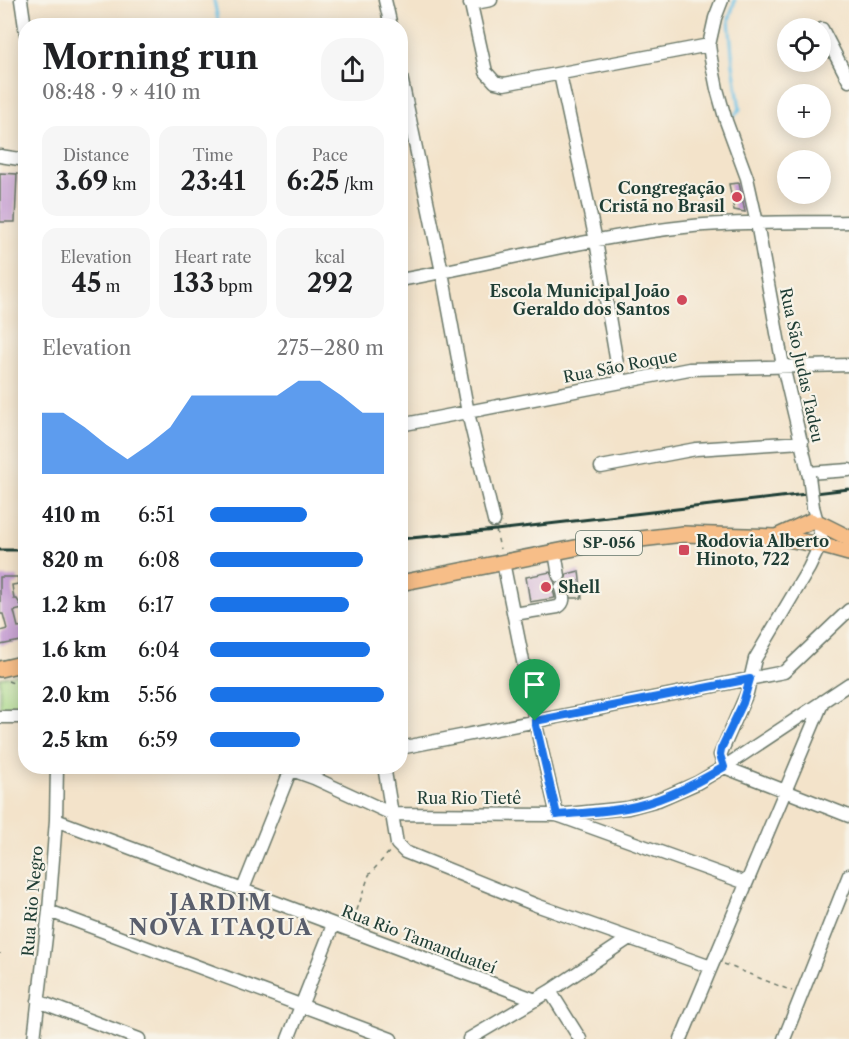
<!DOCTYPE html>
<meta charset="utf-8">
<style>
:root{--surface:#fff;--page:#f6f6f6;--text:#202124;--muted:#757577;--accent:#1a73e8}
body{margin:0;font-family:"Libre Caslon Text",serif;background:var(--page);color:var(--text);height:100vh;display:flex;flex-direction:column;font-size:22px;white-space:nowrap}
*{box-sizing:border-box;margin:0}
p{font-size:20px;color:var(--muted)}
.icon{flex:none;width:33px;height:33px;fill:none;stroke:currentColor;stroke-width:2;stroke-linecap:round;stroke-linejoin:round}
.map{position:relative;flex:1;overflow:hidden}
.details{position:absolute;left:18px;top:18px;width:390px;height:756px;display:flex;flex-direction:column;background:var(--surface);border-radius:24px;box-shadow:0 3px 15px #0003}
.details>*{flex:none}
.fabs{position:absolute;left:777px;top:18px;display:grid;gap:12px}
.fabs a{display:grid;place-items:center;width:54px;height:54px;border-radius:50%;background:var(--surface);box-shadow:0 3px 15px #0003;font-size:30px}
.pin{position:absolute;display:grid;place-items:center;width:51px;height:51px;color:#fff;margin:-62px -26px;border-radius:50% 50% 50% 0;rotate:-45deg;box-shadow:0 0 6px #0007}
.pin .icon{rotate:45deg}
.round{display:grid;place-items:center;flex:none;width:63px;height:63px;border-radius:24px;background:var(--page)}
.headline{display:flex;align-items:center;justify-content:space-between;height:102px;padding:0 24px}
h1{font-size:33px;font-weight:700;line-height:45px}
.metrics{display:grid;grid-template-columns:repeat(3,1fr);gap:9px;height:102px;padding:6px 24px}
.metrics div{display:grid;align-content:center;border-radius:15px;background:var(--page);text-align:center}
.metrics b{font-size:26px;font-weight:700}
.metrics small{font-size:16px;font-weight:400}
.metrics p{font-size:16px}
.chart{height:168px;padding:12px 24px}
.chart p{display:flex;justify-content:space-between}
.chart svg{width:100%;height:108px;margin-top:6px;fill:var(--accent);opacity:.7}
ul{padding:0 24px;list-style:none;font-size:20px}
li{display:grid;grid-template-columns:96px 72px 1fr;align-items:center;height:45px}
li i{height:15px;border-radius:8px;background:var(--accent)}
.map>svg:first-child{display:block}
.green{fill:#a9da89;stroke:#648c5e;stroke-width:1.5}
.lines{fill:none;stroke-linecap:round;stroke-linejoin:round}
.stream{stroke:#6ac3e8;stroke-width:3}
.building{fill:#c59cd3}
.minor-casing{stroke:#697768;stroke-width:15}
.major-casing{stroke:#697768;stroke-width:18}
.path{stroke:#697768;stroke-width:1.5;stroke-dasharray:4.5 4.5;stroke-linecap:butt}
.minor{stroke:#fff;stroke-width:12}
.major{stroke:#f7be88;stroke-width:15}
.rail{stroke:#1f3d34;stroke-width:3}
.minor-bridge-casing{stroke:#697768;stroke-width:15;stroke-linecap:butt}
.minor-bridge{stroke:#fff;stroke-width:12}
.route-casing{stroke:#fff;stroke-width:12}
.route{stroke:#1a73e8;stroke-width:8}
.poi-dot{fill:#d1495b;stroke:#f7f3e8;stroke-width:2}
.labels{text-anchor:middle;stroke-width:4.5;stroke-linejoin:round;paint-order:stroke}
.shield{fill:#f7f3e8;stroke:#60746a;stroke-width:1.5}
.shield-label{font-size:15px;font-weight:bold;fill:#1f3d34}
.poi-label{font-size:16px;font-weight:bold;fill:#1f3d34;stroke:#f7f3e8;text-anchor:end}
.street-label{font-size:16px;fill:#1f3d34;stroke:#f7f3e8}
.district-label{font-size:22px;font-weight:bold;letter-spacing:1.5px;fill:#595e6c;stroke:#f7f3e8}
</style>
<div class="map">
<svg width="849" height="1039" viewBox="0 0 849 1039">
<rect width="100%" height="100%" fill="#f7f3e8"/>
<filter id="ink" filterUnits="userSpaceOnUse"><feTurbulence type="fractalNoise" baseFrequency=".0167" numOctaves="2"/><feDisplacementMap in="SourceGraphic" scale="12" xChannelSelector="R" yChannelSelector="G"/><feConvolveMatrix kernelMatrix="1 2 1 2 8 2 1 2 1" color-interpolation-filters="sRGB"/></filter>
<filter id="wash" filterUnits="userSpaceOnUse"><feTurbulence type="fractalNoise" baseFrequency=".008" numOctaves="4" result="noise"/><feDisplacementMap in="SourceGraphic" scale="24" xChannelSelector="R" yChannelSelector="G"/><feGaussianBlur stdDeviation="1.35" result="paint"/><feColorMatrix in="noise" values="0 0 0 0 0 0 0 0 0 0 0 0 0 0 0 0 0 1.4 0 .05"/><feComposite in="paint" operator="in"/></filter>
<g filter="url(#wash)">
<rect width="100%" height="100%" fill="#f3e3ca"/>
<path class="green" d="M25 672V706L0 707V678Z"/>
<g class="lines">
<path class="stream" d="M214 0 219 26
M734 116 740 109 733 64 729 20 735 0"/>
</g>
<g id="blocks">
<path class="building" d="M0 173 17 174 15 222H0Z
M739 183 745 212 734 210 729 184Z
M579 571 582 598H571L569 586 565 581 567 574Z
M550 572 555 583 553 590 555 598 530 602 526 577Z
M0 577H18V584L12 585 14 599H17L23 609 14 611 18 627 26 626V640L0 645V631L7 629 3 614H0Z"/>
</g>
</g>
<g filter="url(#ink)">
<use href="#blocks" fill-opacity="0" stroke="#697768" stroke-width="1.5"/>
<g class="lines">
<defs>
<path id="minor" d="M21 0 26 34
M385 0 391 26
M470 0 486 72 495 82 504 84 709 45
M722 0 715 18 709 45 711 59 717 89 726 121 747 178 757 223 783 366 809 476
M470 4 491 0
M822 29 849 81
M400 72 442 272 468 413 494 521
M560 74 596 241 620 381
M0 156 26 160
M400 280C498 262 595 236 693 226 745 221 797 223 849 222
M400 425 689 369 849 365
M601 467 696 449 802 442
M808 473 849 470
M813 507 821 536 820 545 809 568 755 659 747 693 720 755 724 767 849 816
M555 552 559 576
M503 562 535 721 557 815 746 883
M514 614 558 607C566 602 563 596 561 588
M0 717H26
M400 748 784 672 849 610
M281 766 314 778 392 814 557 815 628 808 658 800 697 783 724 767 849 684
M384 766 397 844 405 852 536 905 711 967
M56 820 536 1000
M243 889 291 769
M49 911 391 1039
M550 991 580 1039
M38 1001 139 1039
M34 1039 49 911 56 820 57 766
M288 1039 333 925
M469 1039 550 991 628 939
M681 1039 823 701
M784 1039 849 875"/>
<path id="major" d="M819 523 849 538
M776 537 811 521
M400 583 590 545 683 534 776 537 820 545 849 553
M0 669 26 663"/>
</defs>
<use href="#minor" class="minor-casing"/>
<use href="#major" class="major-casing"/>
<path class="path" d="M496 530 500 549
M8 681 16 684 26 701
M354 919 369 875 390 851
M0 953V954
M724 964 792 991"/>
<use href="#minor" class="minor"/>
<use href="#major" class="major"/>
<path class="rail" d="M400 539 496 530 849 489
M0 550H26"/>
<defs>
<path id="minor-bridge" d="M809 476 813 507"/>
</defs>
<use href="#minor-bridge" class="minor-bridge-casing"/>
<use href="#minor-bridge" class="minor-bridge"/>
</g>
</g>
<g class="lines" filter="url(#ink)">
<defs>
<path id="route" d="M750 679 743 703 721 749 720 755 724 767C694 785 661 802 626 808 603 812 580 813 557 815L535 721Z"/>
</defs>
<use href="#route" class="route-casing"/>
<use href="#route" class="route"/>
</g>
<g class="poi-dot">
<circle cx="737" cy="197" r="6"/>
<circle cx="682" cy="300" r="6"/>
<rect x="678" y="544" width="12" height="12" rx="3"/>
<circle cx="546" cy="587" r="6"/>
</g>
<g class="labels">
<rect class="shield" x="576" y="531" width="66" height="24" rx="4.5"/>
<g class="shield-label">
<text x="609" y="548">SP-056</text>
</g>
<g class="poi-label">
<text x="725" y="194">Congregação<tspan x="725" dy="18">Cristã no Brasil</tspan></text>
<text x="670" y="297">Escola Municipal João<tspan x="670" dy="18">Geraldo dos Santos</tspan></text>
<text x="696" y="547" text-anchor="start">Rodovia Alberto<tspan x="696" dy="18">Hinoto, 722</tspan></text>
<text x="558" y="593" text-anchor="start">Shell</text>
</g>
<g class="street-label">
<text transform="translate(802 365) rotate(78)" y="6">Rua São Judas Tadeu</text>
<text transform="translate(620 366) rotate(-11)" y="6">Rua São Roque</text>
<text x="469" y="804">Rua Rio Tietê</text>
<text transform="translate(32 901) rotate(-85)" y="6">Rua Rio Negro</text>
<text transform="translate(419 939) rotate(21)" y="6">Rua Rio Tamanduateí</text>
</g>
<g class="district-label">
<text x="221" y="910">JARDIM<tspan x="221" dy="25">NOVA ITAQUA</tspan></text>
</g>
</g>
</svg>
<div class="fabs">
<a><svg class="icon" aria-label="locate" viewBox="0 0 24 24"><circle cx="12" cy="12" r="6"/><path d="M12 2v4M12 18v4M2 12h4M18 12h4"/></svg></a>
<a>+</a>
<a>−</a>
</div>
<div class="pin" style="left:535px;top:721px;background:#1e9e55"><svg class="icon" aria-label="arrive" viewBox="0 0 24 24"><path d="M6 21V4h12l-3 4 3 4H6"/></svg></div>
<section class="details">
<div class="headline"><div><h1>Morning run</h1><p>08:48 · 9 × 410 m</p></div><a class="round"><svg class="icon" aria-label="share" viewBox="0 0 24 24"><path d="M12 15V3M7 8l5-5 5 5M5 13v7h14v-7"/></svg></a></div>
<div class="metrics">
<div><p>Distance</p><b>3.69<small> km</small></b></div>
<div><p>Time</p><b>23:41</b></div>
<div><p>Pace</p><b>6:25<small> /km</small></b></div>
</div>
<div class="metrics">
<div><p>Elevation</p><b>45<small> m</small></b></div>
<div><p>Heart rate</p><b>133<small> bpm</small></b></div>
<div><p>kcal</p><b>292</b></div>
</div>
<div class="chart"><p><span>Elevation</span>275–280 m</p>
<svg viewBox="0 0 160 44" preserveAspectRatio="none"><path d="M0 44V19L10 19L20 25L30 32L40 38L50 32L60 25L70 12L80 12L90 12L100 12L110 12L120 6L130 6L140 12L150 19L160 19V44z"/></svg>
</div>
<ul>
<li><b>410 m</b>6:51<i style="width:56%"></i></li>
<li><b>820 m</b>6:08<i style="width:88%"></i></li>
<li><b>1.2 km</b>6:17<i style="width:80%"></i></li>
<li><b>1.6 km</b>6:04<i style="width:92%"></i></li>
<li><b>2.0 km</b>5:56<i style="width:100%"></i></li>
<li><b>2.5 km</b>6:59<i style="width:52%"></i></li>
</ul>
</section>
</div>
